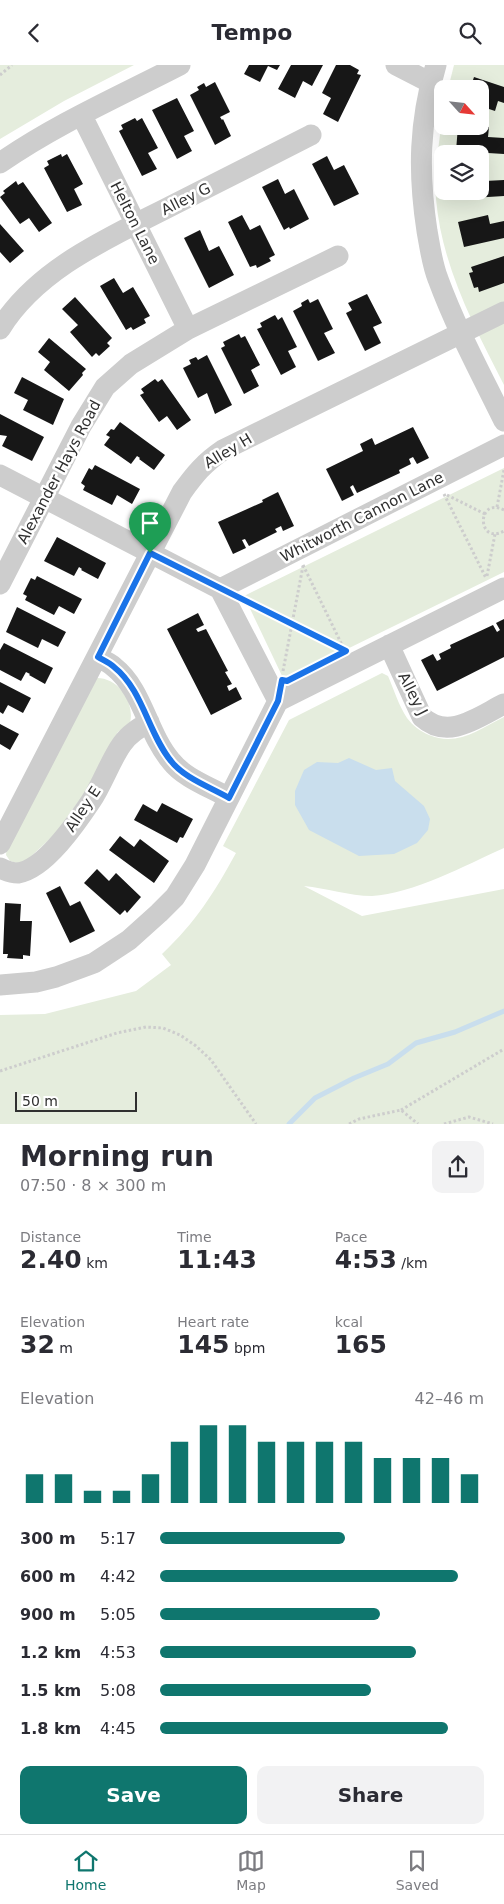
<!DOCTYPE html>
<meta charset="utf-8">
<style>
:root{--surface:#fff;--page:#f2f2f3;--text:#2b2b33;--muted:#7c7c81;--line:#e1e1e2;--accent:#0f766e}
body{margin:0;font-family:"DejaVu Sans",sans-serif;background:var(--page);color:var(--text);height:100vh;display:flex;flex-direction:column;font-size:19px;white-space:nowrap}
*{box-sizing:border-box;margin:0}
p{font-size:16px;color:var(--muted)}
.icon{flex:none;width:28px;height:28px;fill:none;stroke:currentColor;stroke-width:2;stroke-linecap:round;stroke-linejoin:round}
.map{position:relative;height:1059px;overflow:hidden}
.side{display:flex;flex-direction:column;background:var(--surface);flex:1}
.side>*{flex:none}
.needle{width:32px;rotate:117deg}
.buttons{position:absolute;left:434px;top:15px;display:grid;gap:10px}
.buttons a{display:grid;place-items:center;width:55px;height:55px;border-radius:10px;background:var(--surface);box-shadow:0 5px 20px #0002;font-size:25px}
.scale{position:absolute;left:15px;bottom:12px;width:122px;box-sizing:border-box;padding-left:5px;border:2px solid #303030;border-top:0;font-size:14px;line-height:18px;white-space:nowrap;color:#303030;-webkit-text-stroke:4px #fff;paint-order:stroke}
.pin{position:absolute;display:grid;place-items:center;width:42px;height:42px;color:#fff;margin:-51px -21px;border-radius:50% 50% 50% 0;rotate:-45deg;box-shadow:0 0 5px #0007}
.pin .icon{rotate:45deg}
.round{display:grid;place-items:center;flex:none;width:52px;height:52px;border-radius:10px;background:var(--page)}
.head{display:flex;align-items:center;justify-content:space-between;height:85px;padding:0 20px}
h1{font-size:28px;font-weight:700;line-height:38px}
.figures{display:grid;grid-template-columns:repeat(3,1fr);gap:8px;height:85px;padding:5px 20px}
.figures div{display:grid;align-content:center}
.figures b{font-size:25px;font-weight:700}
.figures small{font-size:14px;font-weight:400}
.figures p{font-size:14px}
.chart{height:140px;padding:10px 20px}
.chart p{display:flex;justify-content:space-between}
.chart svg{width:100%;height:90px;margin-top:5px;stroke:var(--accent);stroke-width:6}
.button{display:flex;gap:10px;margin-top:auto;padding:10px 20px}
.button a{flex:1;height:58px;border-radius:10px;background:var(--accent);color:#fff;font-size:20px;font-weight:700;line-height:58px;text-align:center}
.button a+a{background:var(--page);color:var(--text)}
ul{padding:0 20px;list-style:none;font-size:16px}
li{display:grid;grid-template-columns:80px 60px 1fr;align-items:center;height:38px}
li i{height:12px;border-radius:6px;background:var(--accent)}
header{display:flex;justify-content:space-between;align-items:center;height:65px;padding:0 20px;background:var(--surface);font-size:22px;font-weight:700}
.dock{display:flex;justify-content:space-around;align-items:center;height:70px;border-top:1px solid var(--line);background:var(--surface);font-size:14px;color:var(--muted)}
.dock a{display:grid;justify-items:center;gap:2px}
.dock .on{color:var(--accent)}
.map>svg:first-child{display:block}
.green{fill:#e5eddd;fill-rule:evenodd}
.water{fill:#c9deed}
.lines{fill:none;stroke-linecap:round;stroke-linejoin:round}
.stream{stroke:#c9deed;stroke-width:5}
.building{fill:#171717}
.path{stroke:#cdcdcd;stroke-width:3;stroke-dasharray:2.5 2.5;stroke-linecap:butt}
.minor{stroke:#cdcdcd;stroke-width:21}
.route-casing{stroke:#fff;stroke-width:10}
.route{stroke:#1a73e8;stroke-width:6}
.labels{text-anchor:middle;stroke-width:5;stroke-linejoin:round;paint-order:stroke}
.street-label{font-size:15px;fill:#303030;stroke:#fff}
</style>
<header><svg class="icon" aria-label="back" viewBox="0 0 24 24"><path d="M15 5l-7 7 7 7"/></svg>Tempo<svg class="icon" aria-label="search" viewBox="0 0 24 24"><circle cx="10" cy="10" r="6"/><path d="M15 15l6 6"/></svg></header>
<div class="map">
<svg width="504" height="1059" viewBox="0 0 504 1059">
<rect width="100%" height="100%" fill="#fff"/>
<path class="green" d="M0 0H134L64 36 0 74Z
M454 0H504V320C474 261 442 202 436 134 434 108 439 80 442 54V61H480V24H448ZM442 89H480V126H442Z
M504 403V507L284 615 244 531Z
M382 608 388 611C394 625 399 641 407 653 413 661 420 666 429 670 457 682 478 665 504 652V783C466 800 412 829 372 831 349 831 326 823 304 821L362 851 504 824V1059H0V950L45 949 136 926 171 900 162 889C196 857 214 828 236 788L223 781 289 655Z
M97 613C119 613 135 638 130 658L118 667 112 676 84 729 55 769 25 797 17 798 10 796 6 790 7 781Z"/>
<path class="water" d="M349 693 376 705 392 703 395 716 424 741 430 754 428 765 417 778 394 789 359 791 309 765 295 740V726L304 705 317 697 338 698Z"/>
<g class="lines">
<path class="stream" d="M289 1059 315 1033 354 1013 388 999 416 978 455 967 504 946"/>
</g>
<path class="building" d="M249 0H280L277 5 268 1 260 17 244 9Z
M291 0H323L312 21 303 16 295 33 278 24Z
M336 0H350L359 5 357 9 361 10 338 57 323 49 331 33 322 28Z
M474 12 504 22V38L498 36 495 46 480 41V24H470Z
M215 17 230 47 220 52 222 55 223 54 231 71 215 80 190 30 199 25 197 22 204 18 206 22Z
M177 33 194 66 184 71 192 86 177 94 152 45Z
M135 53 137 56 142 53 158 83 148 88 157 104 142 111 119 66 123 64 121 60Z
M458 61 489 62 488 72 504 73V89L456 86Z
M61 89 62 92 67 89 83 119 74 124 82 140 67 147 44 103 49 100 47 96Z
M327 91 334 105 344 100 359 129 334 141 312 99Z
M485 106V116L504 115V131L456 134V130H452V126H480V107Z
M278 114 285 129 294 124 309 154 290 164 289 162 284 165 262 122Z
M16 116 18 120 23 117 52 158 39 167 29 153 20 159 0 132 5 128 3 126Z
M242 150 250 165 260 160 275 190 269 193 271 196 257 203 256 200 250 202 228 157Z
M488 150 490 159 504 156V173L464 182 458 157Z
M0 159 24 186 10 198 0 187Z
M200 165 209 186 219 181 234 210 209 223 184 173Z
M504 191V218L479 227 478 222 474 223 469 208 473 207 471 202Z
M114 213 123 228 133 222 150 251 144 254 146 258 133 265 131 262 126 265 100 221Z
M367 229 382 258 373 262 381 278 365 286 346 248 352 245 348 238Z
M75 232 112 273 107 278 110 281 99 291 96 288 92 292 70 267 78 260 62 244Z
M308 234 310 238 318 234 333 264 324 268 335 288 318 296 293 246 302 241 301 238Z
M275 250 278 255 282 252 297 282 288 286 296 302 281 310 257 264 262 262 260 258Z
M239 269 241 273 245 271 260 300 251 305 259 321 244 329 221 283 225 281 223 277Z
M49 273 86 304 82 308 83 310 69 326 44 305 50 297 38 287Z
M207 290 232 340 215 349 207 328 198 333 183 303 191 299 189 295 196 292 198 295Z
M22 312 64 334 53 360 23 345 28 335 14 328Z
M155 314 158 317 162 314 191 355 177 365 167 351 159 357 140 330 144 328 141 324Z
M0 349 44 372 32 396 2 381 7 371 0 370Z
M120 357 165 390 154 405 139 394 140 393 137 391 131 399 104 380 110 372 106 370 111 364 114 365Z
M413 362 429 393 417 399 413 392 409 394 411 399 399 405 400 408 357 428 353 420 350 422 354 430 342 436 326 404 363 386 360 379 372 373 375 380Z
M95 400 140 424 132 439 117 430 112 440 83 425 85 421 81 418 89 403 92 405Z
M278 427 294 461 283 466 281 461 275 464 277 467 249 481 245 474 242 475 246 483 233 489 218 457 263 437 262 435Z
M57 472 106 498 98 514 81 505 82 504 79 502 74 511 44 496Z
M37 511 82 534 74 549 59 541 54 550 25 535 27 531 23 529 31 513 35 515Z
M17 542 66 567 58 582 42 574 38 583 6 567Z
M198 548 204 560 196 564 198 567 206 564 228 606 225 607 232 619 227 621 229 626 236 622 242 634 211 650 167 564Z
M504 554V592L437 626 421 595 433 589 437 596 441 594 439 589 451 583 450 580 493 560 497 567 500 565 496 558Z
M4 578 53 603 45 619 29 610 30 609 26 607 21 616 0 605V585Z
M0 617 31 633 23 648 8 640 3 649 0 647Z
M0 659 19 669 10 685 0 679Z
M162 738 193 754 183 773 180 772 177 778 134 755 143 739 157 747Z
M120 771 134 782 140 774 169 796 154 818 109 785Z
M97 804 109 816 116 808 141 832 127 848 125 845 120 850 84 818Z
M60 821 70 841 80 836 95 866 70 878 46 828Z
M5 838 21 839 20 856H32L30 891 23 890V894L7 893 8 889H3Z"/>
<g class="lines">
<path class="path" d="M0 10 12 0
M444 429 486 513
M447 430 485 449
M497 442 504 405
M504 445C476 431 477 481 504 466
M303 500 344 584
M487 511 495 469
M248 538 341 584
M283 606 303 501
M0 1006 117 968 146 962 163 963 180 970 196 981 211 995 256 1059
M401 1045 504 984
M349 1059 359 1054 401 1045 418 1059
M444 1059 469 1052 493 1059"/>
<path class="minor" d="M396 0 431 18
M436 0C419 57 418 107 427 166 430 182 432 199 438 214 456 263 481 309 504 356
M82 51 188 264
M0 98C56 59 120 31 180 0
M0 264C38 202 113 171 175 139 221 116 266 93 311 70
M0 410 220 524 278 636
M0 519 81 361 105 322 131 299 188 264 338 191
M220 524 504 380
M389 580 422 652C448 676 478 652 504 639
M98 593C103 595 110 598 114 602 143 625 147 668 171 696 184 713 210 722 229 733
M0 779 182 427C195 409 204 398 223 385L504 247
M0 803C6 806 12 808 18 808 45 804 77 757 91 736 103 718 110 696 122 679 129 669 139 663 149 657
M0 920 36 917 56 912 94 898 129 875 159 848 175 832 195 800 278 636 504 523"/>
</g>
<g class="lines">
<defs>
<path id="route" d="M150 488 346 586 287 616 282 615 278 636 229 733C210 722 184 713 171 696 148 668 143 625 114 602 110 598 103 595 98 592Z"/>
</defs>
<use href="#route" class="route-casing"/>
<use href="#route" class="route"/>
</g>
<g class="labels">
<g class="street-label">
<text transform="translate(186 134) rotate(-27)" y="5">Alley G</text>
<text transform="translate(135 158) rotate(63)" y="5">Helton Lane</text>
<text transform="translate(228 386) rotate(-31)" y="5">Alley H</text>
<text transform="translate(59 407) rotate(-62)" y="5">Alexander Hays Road</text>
<text transform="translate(362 452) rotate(-27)" y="5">Whitworth Cannon Lane</text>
<text transform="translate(413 629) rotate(63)" y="5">Alley J</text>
<text transform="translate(83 744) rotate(-56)" y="5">Alley E</text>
</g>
</g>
</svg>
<div class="buttons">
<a><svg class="needle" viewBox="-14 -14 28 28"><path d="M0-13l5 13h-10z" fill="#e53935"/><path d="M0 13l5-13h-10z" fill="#7c7c81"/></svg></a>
<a><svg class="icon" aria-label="layers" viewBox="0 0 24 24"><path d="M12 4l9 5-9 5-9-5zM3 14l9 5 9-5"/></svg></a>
</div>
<div class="scale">50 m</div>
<div class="pin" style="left:150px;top:488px;background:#1e9e55"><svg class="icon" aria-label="arrive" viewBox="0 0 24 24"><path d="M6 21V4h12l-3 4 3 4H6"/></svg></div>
</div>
<section class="side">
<div class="head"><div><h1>Morning run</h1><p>07:50 · 8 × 300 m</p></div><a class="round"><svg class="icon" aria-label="share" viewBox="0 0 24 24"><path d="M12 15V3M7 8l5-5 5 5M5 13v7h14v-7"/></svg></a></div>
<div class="figures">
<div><p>Distance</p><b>2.40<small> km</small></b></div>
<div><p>Time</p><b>11:43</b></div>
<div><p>Pace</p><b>4:53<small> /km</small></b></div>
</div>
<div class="figures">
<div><p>Elevation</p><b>32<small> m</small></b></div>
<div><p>Heart rate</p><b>145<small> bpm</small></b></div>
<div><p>kcal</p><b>165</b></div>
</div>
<div class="chart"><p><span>Elevation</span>42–46 m</p>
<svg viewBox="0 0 160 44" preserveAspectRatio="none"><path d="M5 44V30M15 44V30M25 44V38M35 44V38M45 44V30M55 44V14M65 44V6M75 44V6M85 44V14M95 44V14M105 44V14M115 44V14M125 44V22M135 44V22M145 44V22M155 44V30"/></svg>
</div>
<ul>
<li><b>300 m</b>5:17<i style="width:57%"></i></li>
<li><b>600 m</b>4:42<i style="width:92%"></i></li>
<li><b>900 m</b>5:05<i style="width:68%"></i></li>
<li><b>1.2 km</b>4:53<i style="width:79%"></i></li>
<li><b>1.5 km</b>5:08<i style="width:65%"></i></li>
<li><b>1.8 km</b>4:45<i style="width:89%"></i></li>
</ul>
<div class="button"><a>Save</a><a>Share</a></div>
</section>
<nav class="dock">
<a class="on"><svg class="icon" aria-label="home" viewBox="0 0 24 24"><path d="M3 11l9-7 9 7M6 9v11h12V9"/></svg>Home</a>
<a><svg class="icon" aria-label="map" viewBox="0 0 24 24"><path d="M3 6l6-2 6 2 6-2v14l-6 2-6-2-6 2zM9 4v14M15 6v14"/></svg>Map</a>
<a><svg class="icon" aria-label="saved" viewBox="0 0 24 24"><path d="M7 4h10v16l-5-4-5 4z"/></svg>Saved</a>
</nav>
